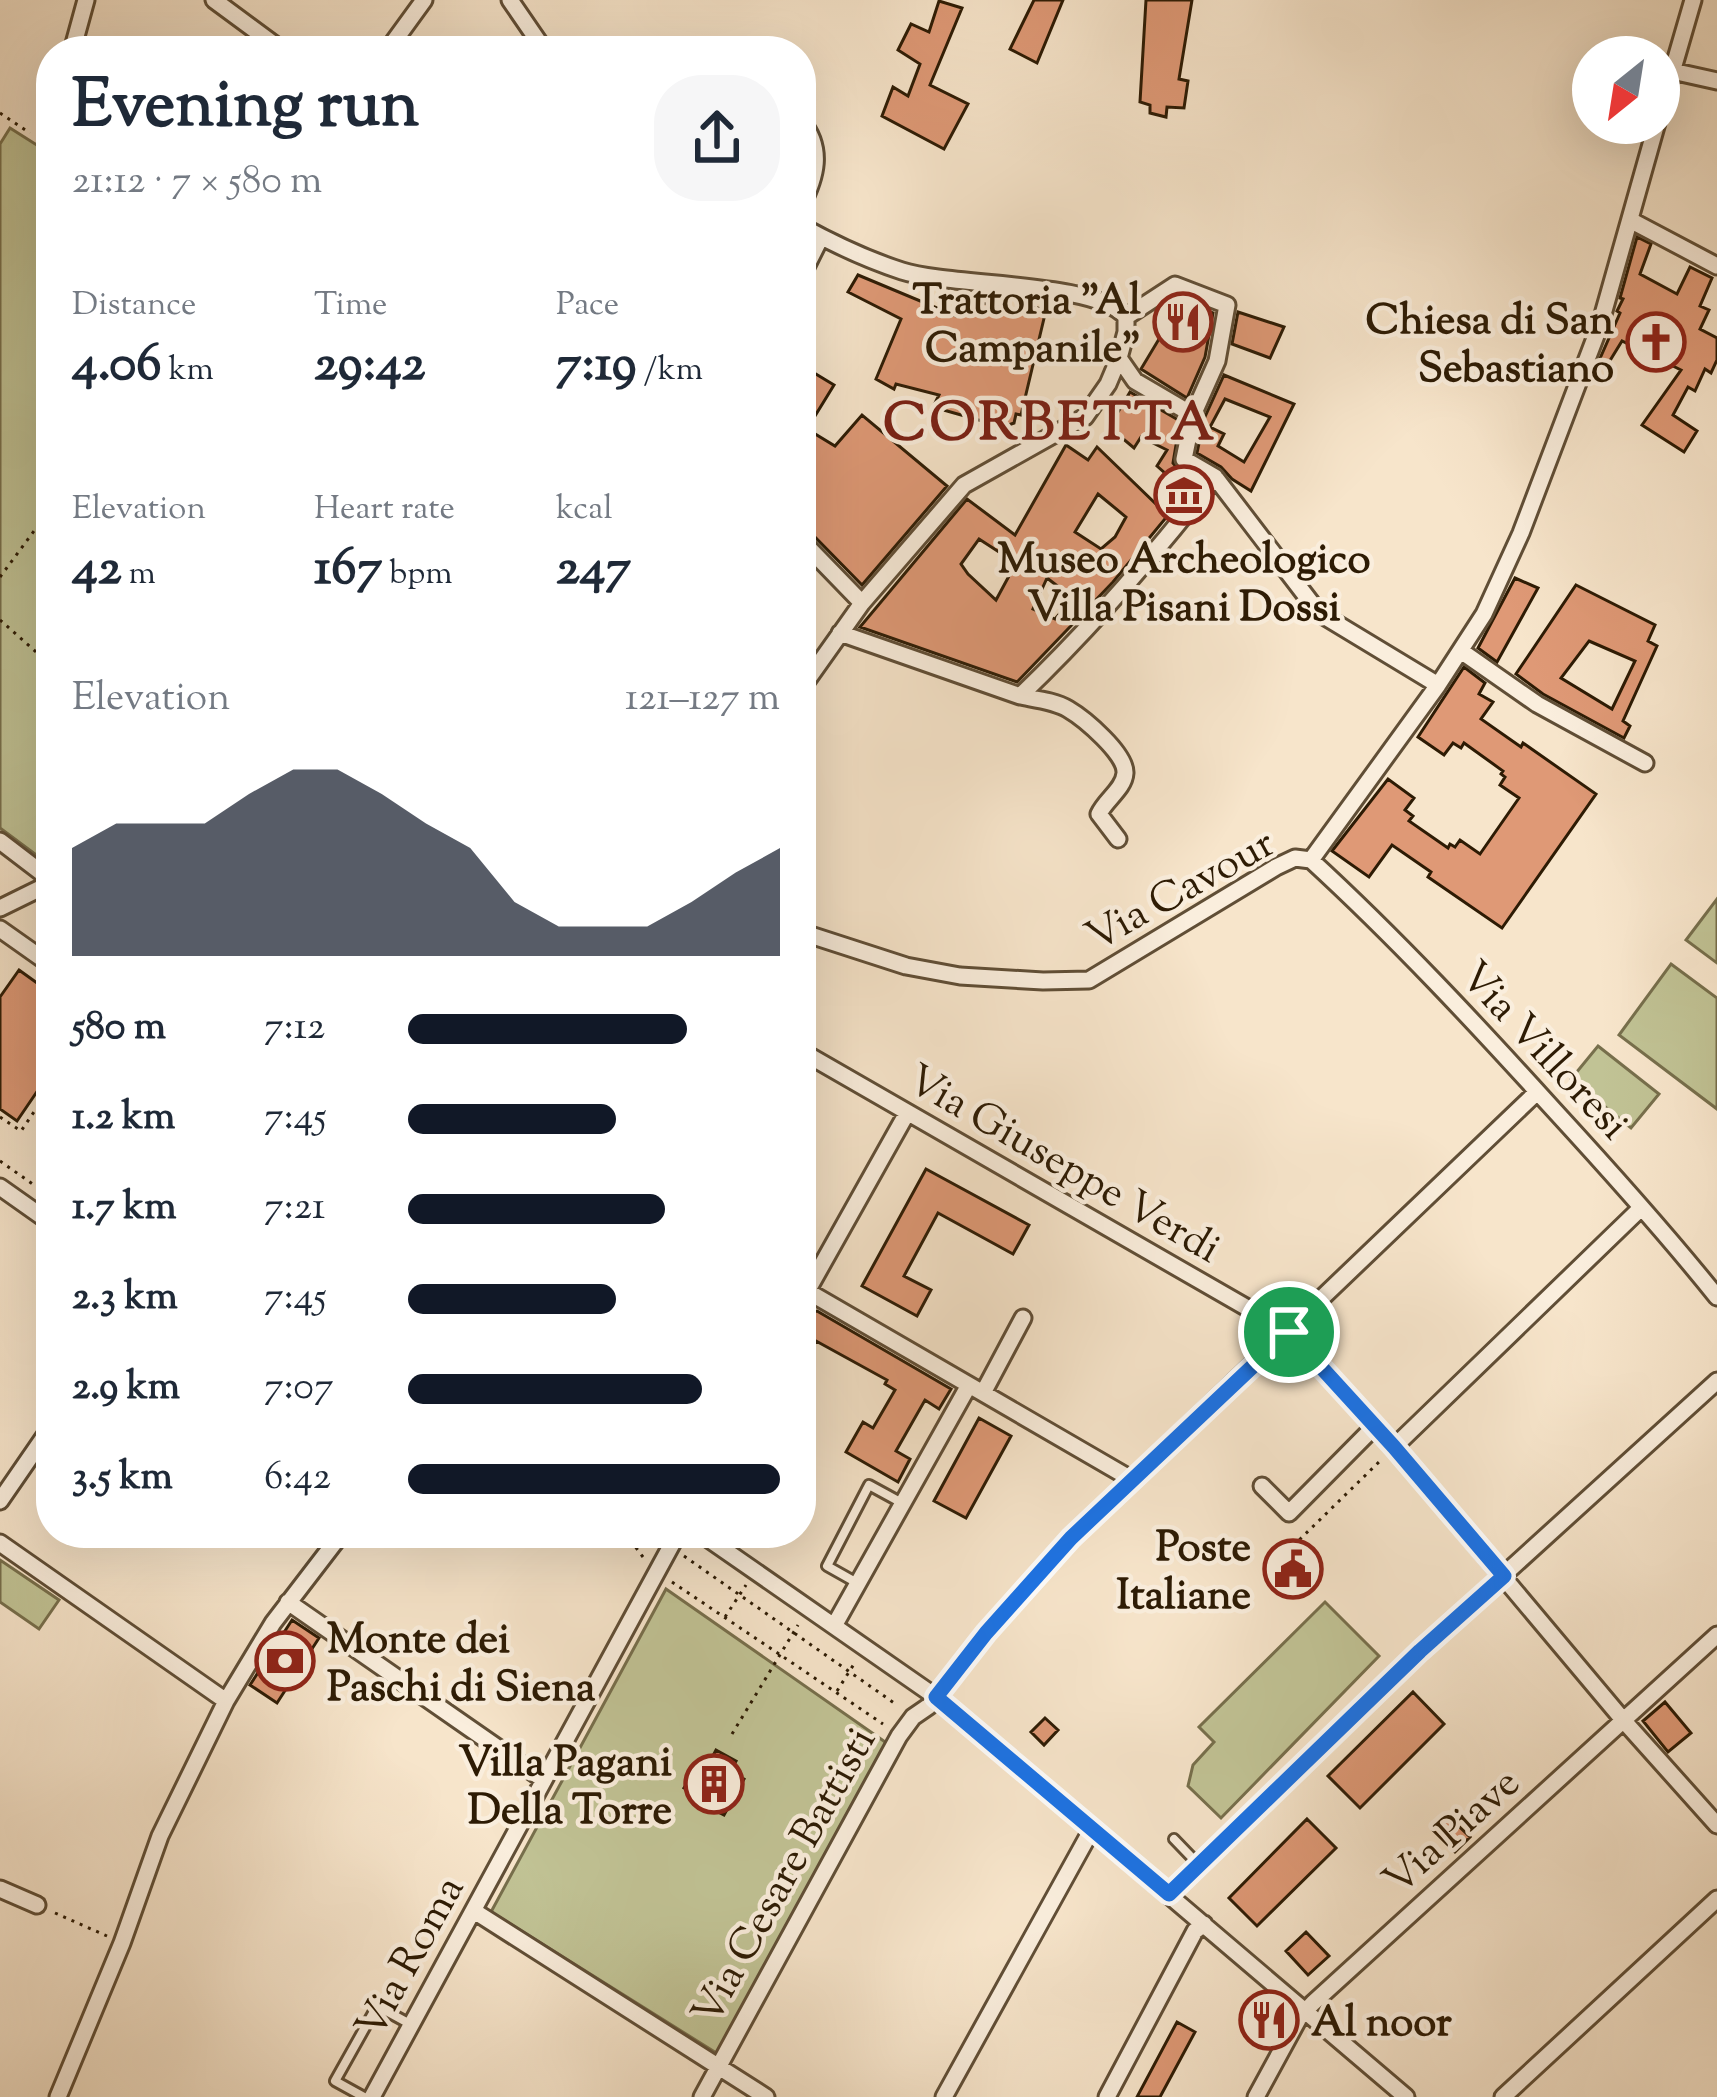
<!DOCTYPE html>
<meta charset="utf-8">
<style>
:root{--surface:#fff;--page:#f6f6f7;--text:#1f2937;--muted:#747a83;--accent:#111827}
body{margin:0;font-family:"Sorts Mill Goudy",serif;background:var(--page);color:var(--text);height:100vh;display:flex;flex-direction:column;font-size:45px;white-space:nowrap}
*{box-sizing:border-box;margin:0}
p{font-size:39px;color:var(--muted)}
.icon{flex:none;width:66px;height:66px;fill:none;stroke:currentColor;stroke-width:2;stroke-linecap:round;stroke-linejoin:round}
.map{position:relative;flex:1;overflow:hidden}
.details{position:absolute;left:36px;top:36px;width:780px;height:1512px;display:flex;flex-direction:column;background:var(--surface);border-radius:48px;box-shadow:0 12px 48px #0002}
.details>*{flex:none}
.needle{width:78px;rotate:210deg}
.controls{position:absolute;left:1572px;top:36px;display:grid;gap:24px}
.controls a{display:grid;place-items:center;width:108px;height:108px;border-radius:50%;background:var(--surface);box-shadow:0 12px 48px #0002;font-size:60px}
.pin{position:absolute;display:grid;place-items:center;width:102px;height:102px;color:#fff;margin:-51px;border:6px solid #fff;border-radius:50%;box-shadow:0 3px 12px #0007}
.round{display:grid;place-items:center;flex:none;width:126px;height:126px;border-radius:48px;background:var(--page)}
.overview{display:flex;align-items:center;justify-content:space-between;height:204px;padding:0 36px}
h1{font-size:66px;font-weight:700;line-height:90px}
.metrics{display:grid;grid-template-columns:repeat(3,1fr);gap:18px;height:204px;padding:12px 36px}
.metrics div{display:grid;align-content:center}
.metrics b{font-size:51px;font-weight:700}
.metrics small{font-size:33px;font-weight:400}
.metrics p{font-size:33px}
.chart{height:336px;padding:24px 36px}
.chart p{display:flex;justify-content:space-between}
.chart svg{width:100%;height:216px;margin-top:12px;fill:var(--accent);opacity:.7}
ul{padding:0 36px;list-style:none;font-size:39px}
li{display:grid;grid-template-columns:192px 144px 1fr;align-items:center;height:90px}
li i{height:30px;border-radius:15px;background:var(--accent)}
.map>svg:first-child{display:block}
.green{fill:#c1c395;stroke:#776f4c;stroke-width:3}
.building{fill:#df9976;stroke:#2d1b04;stroke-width:3;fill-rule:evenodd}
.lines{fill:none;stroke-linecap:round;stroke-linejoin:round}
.service-casing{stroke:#604e36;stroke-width:14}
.minor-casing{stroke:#604e36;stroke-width:21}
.path{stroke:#2d1b04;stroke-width:3;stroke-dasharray:3 6;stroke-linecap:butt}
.service{stroke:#faeedd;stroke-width:8}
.minor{stroke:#faeedd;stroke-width:15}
.route-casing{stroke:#fff;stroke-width:24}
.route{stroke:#1a73e8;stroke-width:15}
.labels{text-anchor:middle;stroke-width:9;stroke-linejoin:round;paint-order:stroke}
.poi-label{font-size:42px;font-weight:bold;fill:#2d1b04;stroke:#faeedd;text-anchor:end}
.street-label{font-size:42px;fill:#2d1b04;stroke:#faeedd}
.district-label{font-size:54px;font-weight:bold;letter-spacing:3px;fill:#7a1f14;stroke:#faeedd}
</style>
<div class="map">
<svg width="1717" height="2097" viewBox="0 0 1717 2097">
<rect width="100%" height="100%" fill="#f7e5cb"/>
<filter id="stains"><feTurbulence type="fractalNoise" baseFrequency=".00167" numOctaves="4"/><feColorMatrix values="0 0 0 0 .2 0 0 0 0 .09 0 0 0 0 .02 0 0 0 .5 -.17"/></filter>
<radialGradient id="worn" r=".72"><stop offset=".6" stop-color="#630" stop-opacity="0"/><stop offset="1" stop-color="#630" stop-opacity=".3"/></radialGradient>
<path class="green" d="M10 128 51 154V862L47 863 0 828V144Z
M1717 899V963L1686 940Z
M1671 964 1717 998V1109L1619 1035Z
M1598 1046 1659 1094 1631 1128 1571 1079Z
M0 1560 59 1600 39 1629 0 1602Z
M666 1589 888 1744 718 2054 491 1912Z
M1325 1602 1379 1656 1221 1818 1188 1786 1193 1765 1214 1742 1199 1727Z"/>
<path class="building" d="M1034 0H1063L1037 63 1010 49Z
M1146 0H1192L1179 79 1188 81 1184 108 1167 107 1166 117 1150 113V105L1140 102Z
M939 1 962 8 930 85 968 104 944 149 882 116 893 87 908 96 920 64 898 50 911 24 929 32Z
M1637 237 1651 244 1640 274 1677 294 1690 267 1712 278 1700 306 1709 310 1700 329 1717 338V360L1711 373 1705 369 1695 391 1688 387 1673 415 1697 431 1684 452 1642 425 1681 370 1622 341 1606 367 1598 363 1620 313 1617 311 1623 299 1620 298Z
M858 275 956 316 961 298 1022 312 1024 305 1046 310 1021 415 1016 414 1014 423 1003 427 933 407 939 395 896 384 894 389 876 379 901 319 848 292Z
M1187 303 1213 313 1205 357 1187 398 1141 369 1162 334 1170 337Z
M1238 312 1284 327 1270 358 1232 344Z
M801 365 834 385 807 429 835 446 862 415 947 486 862 585 810 532 801 528Z
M1224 375 1294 404 1251 491 1232 479 1221 467 1197 453 1204 419ZM1225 399 1270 417 1244 462 1218 446 1224 434 1210 427Z
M1130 392 1180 421 1173 463 1178 469 1197 480 1113 582 1017 682 860 627 967 499 1015 535 1066 445 1088 460 1097 447 1156 504 1175 482 1157 466 1167 450 1141 437 1134 448 1109 427ZM1098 494 1126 517 1115 537 1101 549 1075 532ZM979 539 1016 563 996 600 968 574 961 564ZM1047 578 1073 598 1055 619 1033 609Z
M1515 578 1538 588 1497 662 1478 648Z
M1576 585 1655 625 1648 641 1657 646 1623 721 1630 726 1624 738 1543 694 1516 674ZM1589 641 1635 661 1612 709 1561 678Z
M1464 667 1485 683 1479 694 1493 702 1481 719 1521 747 1523 743 1596 794 1502 928 1428 877 1431 872 1392 845 1369 877 1332 851 1388 779 1414 798 1405 810 1413 816 1409 821 1448 848 1450 844 1455 847 1460 840 1480 854 1519 798 1500 785 1505 777 1501 774 1503 771 1464 743 1461 748 1453 743 1444 755 1418 737Z
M19 970 51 993V1071L17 1121 0 1109V997Z
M926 1169 1029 1225 1013 1254 938 1213 904 1276 931 1290 917 1316 862 1286Z
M817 1311 951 1389 939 1409 925 1400 896 1451 910 1459 898 1482 846 1452 863 1422 873 1428 895 1390 885 1384 887 1380 816 1341 801 1369V1328L809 1313Z
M979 1418 1011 1436 966 1518 934 1501Z
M292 1620 319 1638 277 1703 250 1685Z
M1413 1692 1444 1724 1360 1808 1328 1776Z
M1665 1702 1691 1733 1668 1752 1643 1721Z
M1045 1718 1058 1730 1044 1745 1031 1732Z
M716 1750 736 1761 730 1771 744 1779 724 1815 695 1800 697 1795 684 1788 696 1768 704 1773Z
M1448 1816 1470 1837 1455 1852 1433 1830Z
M1307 1819 1336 1848 1257 1926 1229 1898Z
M1306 1932 1329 1956 1308 1975 1286 1951Z
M1177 2022 1195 2032 1160 2097H1137Z"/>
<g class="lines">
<defs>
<path id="service" d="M859 1584 827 1566 869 1485 902 1503
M1174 1839 1199 1865
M364 2097 335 2081 377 2006 410 2024"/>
<path id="minor" d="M214 0 283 51
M510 0 545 51
M72 51 86 0
M387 51 424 0
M1672 71 1717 81
M1659 117 1693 0
M801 121C824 149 816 177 801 206
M51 127 47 143 51 146
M1630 220 1717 266
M801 226C832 243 868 260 902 271 952 287 1096 281 1126 317V332L1119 358 1108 384 1085 417 964 485 862 603 801 689
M801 277 821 237
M1126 317 1175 285 1227 305 1217 361 1193 415
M1119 358 1135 381 1193 415 1184 459 1215 477 1319 613 1438 685
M801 540 862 603
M840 633 1020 696C1091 628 1155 554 1215 477
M1461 651 1537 704 1645 763
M1020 696C1035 699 1055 701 1068 709 1085 719 1126 754 1125 773 1124 789 1105 800 1099 814L1118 839
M0 841 51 880
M1311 860 1438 685 1484 614 1521 533 1600 325 1657 123
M1311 860C1397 939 1476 1024 1554 1110 1610 1171 1665 1232 1717 1297
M0 908 51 883
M0 929 51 965
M801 932 906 966 960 976 1043 981 1089 980 1276 867 1295 858 1311 860
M801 1051 1289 1332 1394 1447 1624 1721 1717 1825
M0 1187 51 1223
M807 1291 1131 1479
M801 1302 907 1113
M983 1393 1023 1318
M1394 1447 1641 1208
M1262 1486 1289 1513 1375 1426
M0 1501 51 1427
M700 1533 936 1697 1406 2097
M0 1543 226 1701
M288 1602 544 1780
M834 1626 969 1385
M0 1889 37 1905
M1169 1894 1420 1651 1717 1381
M474 1911 766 2097
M58 2097 122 1943 160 1836 226 1701 273 1623 342 1533
M372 2097 678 1533
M702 2097 899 1736 913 1717 929 1706 986 1633 1071 1538 1537 1092
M944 2097 1092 1829
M1107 2097 1195 1931 1204 1924
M1256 2097 1299 2018 1313 2003 1717 1635
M1503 2097 1717 1899"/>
</defs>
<use href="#service" class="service-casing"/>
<use href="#minor" class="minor-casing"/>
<path class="path" d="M0 113 30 133
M0 577 51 508
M0 620 51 665
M0 1117 21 1131 51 1087
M0 1161 51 1197
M625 1533 646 1561
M1293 1546 1380 1461
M684 1556 897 1705
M672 1582 883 1724
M725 1617 746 1585
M837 1691 854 1664
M732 1734 798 1625
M55 1913 107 1936"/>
<use href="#service" class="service"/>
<use href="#minor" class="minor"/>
</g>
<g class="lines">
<defs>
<path id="route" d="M1289 1332 1394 1447 1504 1576 1420 1651 1169 1894 936 1697 986 1633 1071 1538Z"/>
</defs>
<use href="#route" class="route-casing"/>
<use href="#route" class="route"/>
</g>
<defs>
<symbol id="restaurant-ring" viewBox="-11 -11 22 22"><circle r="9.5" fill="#faeedd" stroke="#8f2418" stroke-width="1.5"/><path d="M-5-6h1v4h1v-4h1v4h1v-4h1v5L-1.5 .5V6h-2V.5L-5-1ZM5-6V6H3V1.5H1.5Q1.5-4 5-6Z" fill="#8f2418"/></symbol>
<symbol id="church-ring" viewBox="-11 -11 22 22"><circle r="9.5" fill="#faeedd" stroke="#8f2418" stroke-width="1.5"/><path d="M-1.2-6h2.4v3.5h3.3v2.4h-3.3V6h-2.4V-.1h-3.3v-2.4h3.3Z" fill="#8f2418"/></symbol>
<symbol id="museum-ring" viewBox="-11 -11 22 22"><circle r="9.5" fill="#faeedd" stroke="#8f2418" stroke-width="1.5"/><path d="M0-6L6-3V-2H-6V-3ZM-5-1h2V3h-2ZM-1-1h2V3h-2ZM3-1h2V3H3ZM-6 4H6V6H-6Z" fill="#8f2418"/></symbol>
<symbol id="civic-ring" viewBox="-11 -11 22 22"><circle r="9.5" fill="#faeedd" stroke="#8f2418" stroke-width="1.5"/><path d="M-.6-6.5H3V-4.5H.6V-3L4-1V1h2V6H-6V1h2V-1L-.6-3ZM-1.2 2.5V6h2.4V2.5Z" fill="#8f2418"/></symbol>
<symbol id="bank-ring" viewBox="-11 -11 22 22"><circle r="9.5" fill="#faeedd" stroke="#8f2418" stroke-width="1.5"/><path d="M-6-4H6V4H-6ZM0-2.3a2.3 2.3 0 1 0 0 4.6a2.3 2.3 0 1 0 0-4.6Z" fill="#8f2418"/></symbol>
<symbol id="building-ring" viewBox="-11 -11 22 22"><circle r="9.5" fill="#faeedd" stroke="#8f2418" stroke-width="1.5"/><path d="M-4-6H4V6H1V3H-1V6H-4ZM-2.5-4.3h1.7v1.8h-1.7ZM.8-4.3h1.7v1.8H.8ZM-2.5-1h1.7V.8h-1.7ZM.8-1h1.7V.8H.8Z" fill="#8f2418"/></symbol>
</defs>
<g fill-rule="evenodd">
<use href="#restaurant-ring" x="1150" y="289" width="66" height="66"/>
<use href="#church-ring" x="1623" y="309" width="66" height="66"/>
<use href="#museum-ring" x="1151" y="462" width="66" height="66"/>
<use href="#civic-ring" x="1260" y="1536" width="66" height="66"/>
<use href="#bank-ring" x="252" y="1628" width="66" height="66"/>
<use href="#building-ring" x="681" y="1751" width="66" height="66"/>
<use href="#restaurant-ring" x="1236" y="1987" width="66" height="66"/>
</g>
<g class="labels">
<g class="poi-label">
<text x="1141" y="313">Trattoria "Al<tspan x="1141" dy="48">Campanile"</tspan></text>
<text x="1614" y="333">Chiesa di San<tspan x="1614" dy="48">Sebastiano</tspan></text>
<text x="1184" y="572" text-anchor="middle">Museo Archeologico<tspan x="1184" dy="48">Villa Pisani Dossi</tspan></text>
<text x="1251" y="1560">Poste<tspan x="1251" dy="48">Italiane</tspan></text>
<text x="327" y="1652" text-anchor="start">Monte dei<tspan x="327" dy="48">Paschi di Siena</tspan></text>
<text x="672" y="1775">Villa Pagani<tspan x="672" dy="48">Della Torre</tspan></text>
<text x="1311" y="2035" text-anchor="start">Al noor</text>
</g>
<g class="street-label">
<text transform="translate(1179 888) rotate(-29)" y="15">Via Cavour</text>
<text transform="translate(1546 1049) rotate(47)" y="15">Via Villoresi</text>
<text transform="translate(1065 1162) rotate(30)" y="15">Via Giuseppe Verdi</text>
<text transform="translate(1450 1830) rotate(-42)" y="15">Via Piave</text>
<text transform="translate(782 1875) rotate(-61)" y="15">Via Cesare Battisti</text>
<text transform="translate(408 1956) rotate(-61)" y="15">Via Roma</text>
</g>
<g class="district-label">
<text x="1050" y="439">CORBETTA</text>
</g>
</g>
<rect width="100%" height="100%" filter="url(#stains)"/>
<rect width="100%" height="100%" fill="url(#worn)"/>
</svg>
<div class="controls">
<a><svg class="needle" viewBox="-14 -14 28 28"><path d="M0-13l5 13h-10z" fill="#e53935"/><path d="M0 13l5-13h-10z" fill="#747a83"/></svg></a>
</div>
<div class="pin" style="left:1289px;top:1332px;background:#1e9e55"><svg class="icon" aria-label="arrive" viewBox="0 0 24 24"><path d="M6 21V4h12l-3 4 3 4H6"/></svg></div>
<section class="details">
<div class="overview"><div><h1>Evening run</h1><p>21:12 · 7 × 580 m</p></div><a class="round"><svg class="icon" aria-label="share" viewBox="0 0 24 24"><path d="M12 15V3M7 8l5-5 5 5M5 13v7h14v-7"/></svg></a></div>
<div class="metrics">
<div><p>Distance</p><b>4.06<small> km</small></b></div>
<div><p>Time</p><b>29:42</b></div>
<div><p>Pace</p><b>7:19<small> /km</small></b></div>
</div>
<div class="metrics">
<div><p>Elevation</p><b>42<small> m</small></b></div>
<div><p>Heart rate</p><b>167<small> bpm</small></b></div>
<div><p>kcal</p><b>247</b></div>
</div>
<div class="chart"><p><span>Elevation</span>121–127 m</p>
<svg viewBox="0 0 160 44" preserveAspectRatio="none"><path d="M0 44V22L10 17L20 17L30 17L40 11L50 6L60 6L70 11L80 17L90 22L100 33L110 38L120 38L130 38L140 33L150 27L160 22V44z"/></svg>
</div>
<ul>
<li><b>580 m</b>7:12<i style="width:75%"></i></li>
<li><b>1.2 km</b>7:45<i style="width:56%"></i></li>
<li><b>1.7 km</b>7:21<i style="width:69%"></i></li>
<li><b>2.3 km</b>7:45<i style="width:56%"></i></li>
<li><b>2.9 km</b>7:07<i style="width:79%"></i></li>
<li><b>3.5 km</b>6:42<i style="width:100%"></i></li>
</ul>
</section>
</div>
